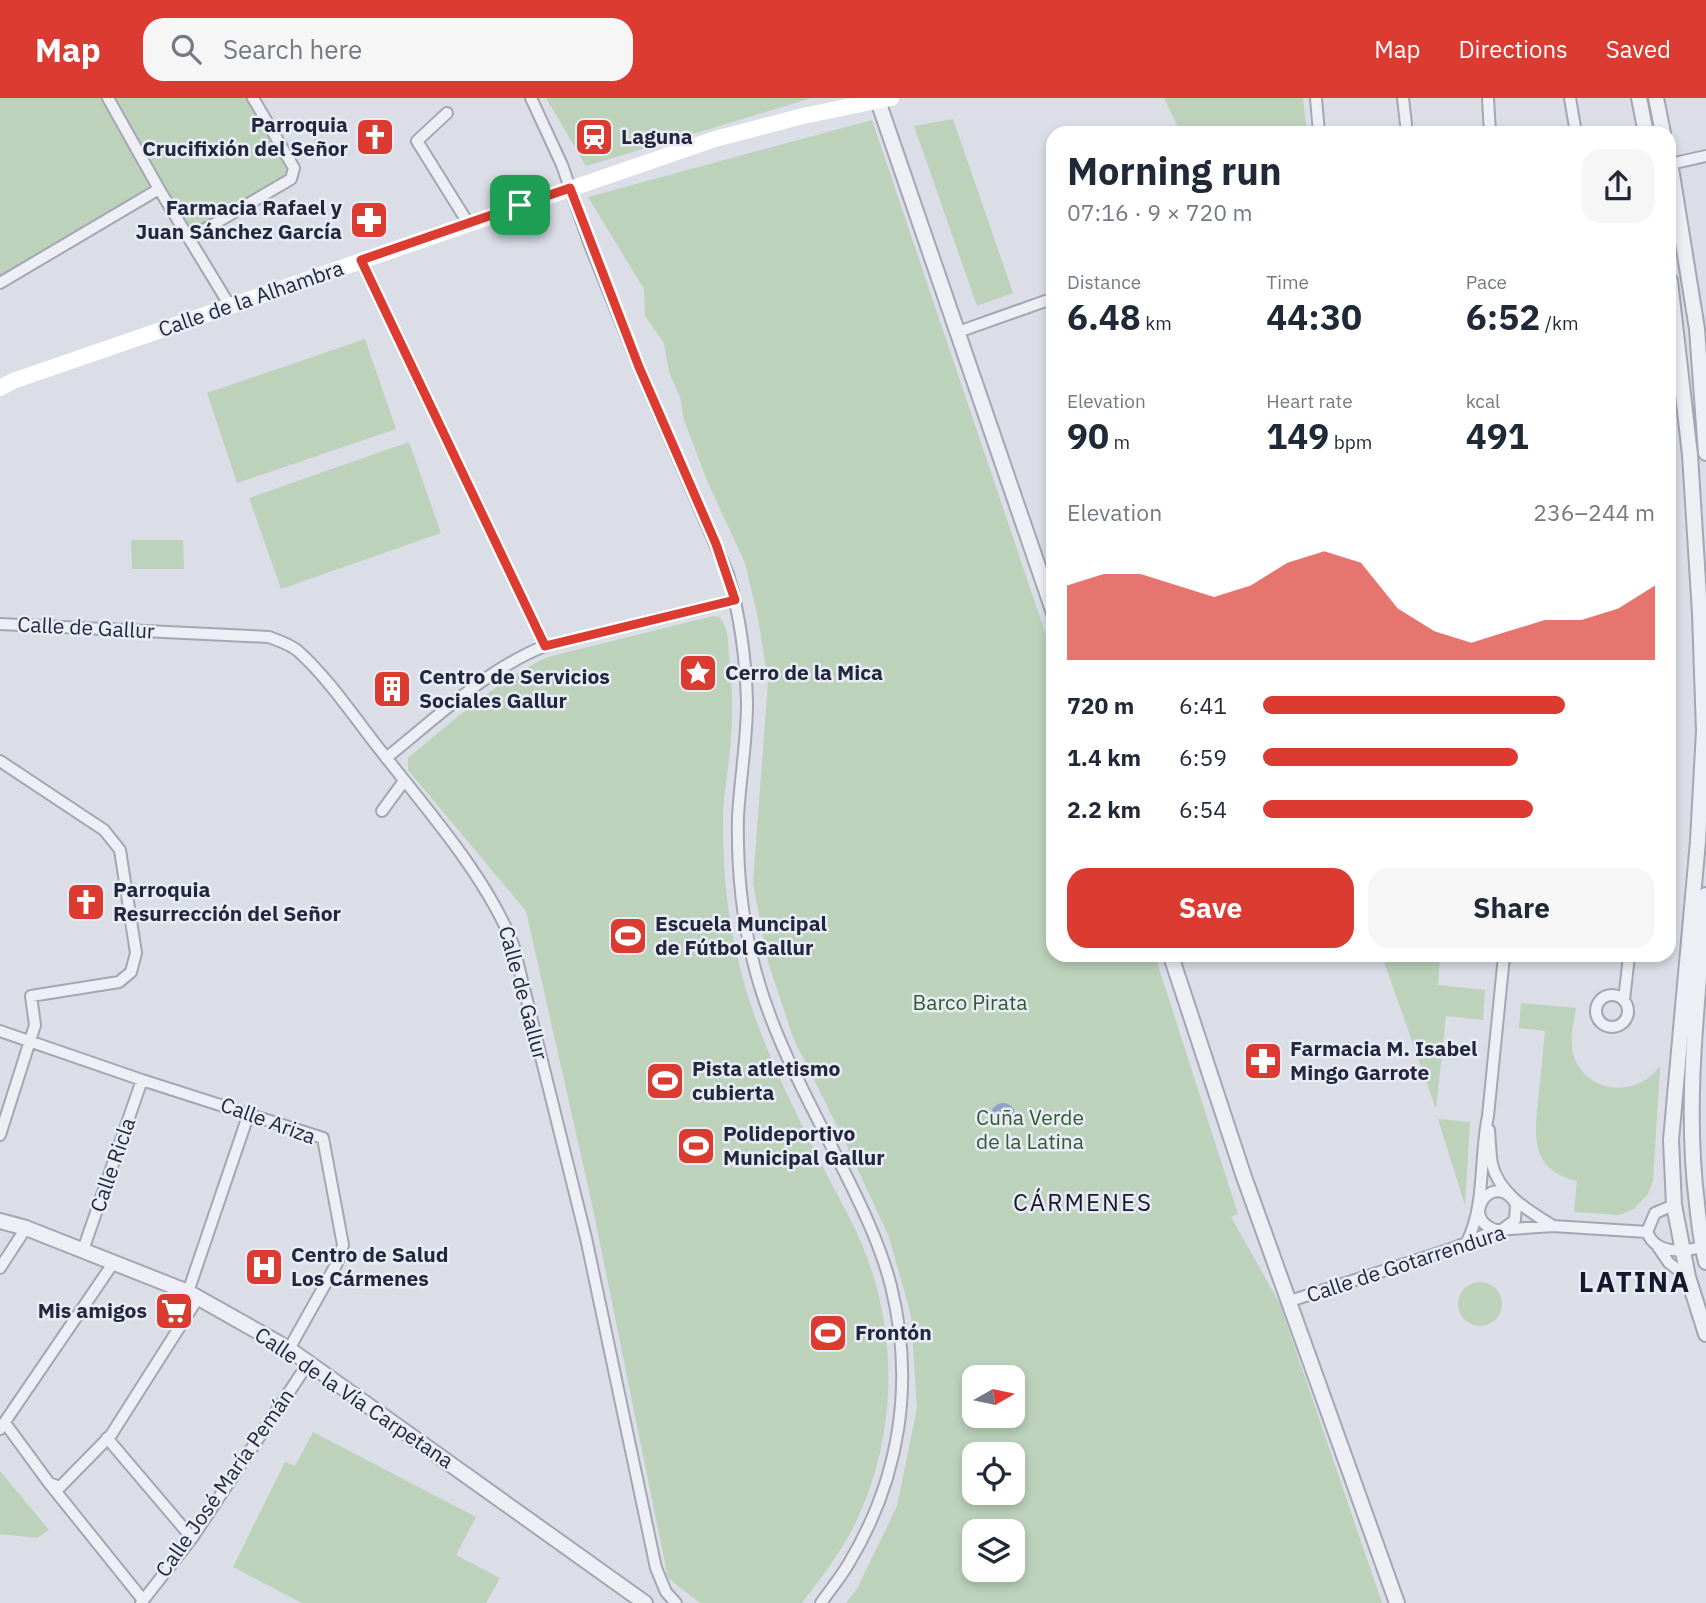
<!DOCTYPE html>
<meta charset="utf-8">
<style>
:root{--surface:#fff;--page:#f6f6f7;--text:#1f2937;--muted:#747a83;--accent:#db3b31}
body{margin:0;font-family:"IBM Plex Sans",sans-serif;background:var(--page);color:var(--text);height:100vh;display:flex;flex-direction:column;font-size:26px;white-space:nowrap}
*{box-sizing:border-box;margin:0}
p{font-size:23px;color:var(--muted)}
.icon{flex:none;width:38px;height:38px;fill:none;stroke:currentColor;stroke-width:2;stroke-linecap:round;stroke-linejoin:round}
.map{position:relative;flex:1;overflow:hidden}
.side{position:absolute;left:1046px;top:28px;width:630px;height:836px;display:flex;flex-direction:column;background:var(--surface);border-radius:21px;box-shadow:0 4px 10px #0003}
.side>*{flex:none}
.needle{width:46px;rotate:81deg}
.buttons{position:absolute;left:962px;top:1267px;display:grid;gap:14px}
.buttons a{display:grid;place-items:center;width:63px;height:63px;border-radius:14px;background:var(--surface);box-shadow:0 4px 10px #0003;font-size:35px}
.pin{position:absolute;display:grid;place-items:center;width:60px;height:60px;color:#fff;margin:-30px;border-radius:14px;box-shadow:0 4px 10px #0006}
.round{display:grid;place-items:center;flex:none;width:74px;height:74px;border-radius:21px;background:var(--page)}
.head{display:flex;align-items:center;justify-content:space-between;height:119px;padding:0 21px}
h1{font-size:38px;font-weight:800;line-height:52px}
.stats{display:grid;grid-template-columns:repeat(3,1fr);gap:10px;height:119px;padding:7px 21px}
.stats div{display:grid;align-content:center}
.stats b{font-size:35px;font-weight:800}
.stats small{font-size:19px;font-weight:400}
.stats p{font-size:19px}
.chart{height:196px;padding:14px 21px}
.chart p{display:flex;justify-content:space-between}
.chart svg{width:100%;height:126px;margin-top:7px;fill:var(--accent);opacity:.7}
.primary-button{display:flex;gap:14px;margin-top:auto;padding:14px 21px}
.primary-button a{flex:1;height:80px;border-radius:21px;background:var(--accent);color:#fff;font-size:28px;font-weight:800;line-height:80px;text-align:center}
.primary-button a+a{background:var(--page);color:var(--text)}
ul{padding:0 21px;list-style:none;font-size:23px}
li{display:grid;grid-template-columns:112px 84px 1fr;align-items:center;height:52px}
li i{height:18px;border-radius:9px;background:var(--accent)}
header{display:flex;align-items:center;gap:42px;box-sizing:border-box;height:98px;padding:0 35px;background:var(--accent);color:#fff}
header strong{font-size:33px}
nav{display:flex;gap:38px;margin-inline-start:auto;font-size:24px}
.search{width:490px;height:63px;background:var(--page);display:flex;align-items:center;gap:18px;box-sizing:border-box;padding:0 24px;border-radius:21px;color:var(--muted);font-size:26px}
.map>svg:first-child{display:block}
.green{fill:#bcd2bb;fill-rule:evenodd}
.water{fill:#91a1cb}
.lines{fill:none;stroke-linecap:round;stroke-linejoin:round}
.minor-casing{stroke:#a4a6b4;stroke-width:14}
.tertiary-casing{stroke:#a4a6b4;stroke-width:18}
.minor{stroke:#edeff5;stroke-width:10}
.tertiary{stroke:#edeff5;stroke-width:14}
.secondary{stroke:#fff;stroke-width:16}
.route-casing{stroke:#fff;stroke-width:14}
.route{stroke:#db3b31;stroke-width:9}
.labels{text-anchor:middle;stroke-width:5;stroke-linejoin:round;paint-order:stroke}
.poi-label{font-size:21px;font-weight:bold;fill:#23273e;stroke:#eaecf5;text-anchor:start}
.street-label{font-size:21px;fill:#23273e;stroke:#eaecf5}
.park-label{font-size:21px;fill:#2f5b31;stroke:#eaecf5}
.quarter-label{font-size:24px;letter-spacing:2px;fill:#16192e;stroke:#eaecf5}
.district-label{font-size:28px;font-weight:bold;letter-spacing:2px;fill:#16192e;stroke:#eaecf5}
</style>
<header>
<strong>Map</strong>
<div class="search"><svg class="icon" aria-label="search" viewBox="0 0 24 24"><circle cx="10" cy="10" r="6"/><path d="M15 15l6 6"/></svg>Search here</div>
<nav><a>Map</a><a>Directions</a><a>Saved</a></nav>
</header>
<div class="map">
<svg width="1706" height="1505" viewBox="0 0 1706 1505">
<rect width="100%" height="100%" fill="#dbdde7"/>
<path class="green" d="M0 0H253L294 70 291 81 190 140 159 91 0 185Z
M546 0H812L586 68Z
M1164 0H1303L1307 35H1181Z
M953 21 1013 195 977 208 914 28Z
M872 22 1053 558 1054 858H1155L1238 1116 1231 1119 1280 1206 1382 1505H846L857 1491 897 1408 917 1310 911 1217 889 1139 846 1046 794 942 768 864 753 785 768 584 758 520 745 465 708 385 695 351 684 322 680 299 669 274 664 245 645 218 644 191 588 99ZM975 1279H1013V1318H975ZM975 1356H1013V1395H975ZM975 1433H1013V1472H975Z
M365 241 396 331 237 385 207 295Z
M409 344 441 435 281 491 249 400Z
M131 442H183L184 471H132Z
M713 518 719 519C729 529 728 545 729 559 732 585 733 611 731 638 730 666 723 694 723 722 723 759 725 796 732 833 747 919 786 996 825 1073 838 1098 852 1123 863 1149 899 1237 897 1340 855 1426 841 1454 821 1480 802 1505H700L668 1480 592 1106 526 813 408 672V660C453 623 496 583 548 559Z
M1382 858H1440L1438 887 1485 892 1483 922 1446 918 1436 1011Z
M1521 905 1576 910C1573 926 1569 943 1574 959 1588 997 1638 999 1659 969L1660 970 1653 1083 1648 1096 1634 1111 1619 1117 1574 1114 1577 1083C1527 1071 1535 1034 1539 994 1541 974 1543 953 1545 933L1519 930Z
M1438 1021 1470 1024 1465 1107Z
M1458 1206a22 22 0 1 1 44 0a22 22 0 1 1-44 0Z
M313 1334 476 1419 456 1457 500 1480 486 1505H302L233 1469 285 1364 295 1368Z
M0 1373 49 1432 37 1440 0 1436Z"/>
<path class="water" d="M991 1017a12 12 0 1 1 24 0a12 12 0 1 1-24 0Z"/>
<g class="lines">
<defs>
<path id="minor" d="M108 0 159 91
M531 0 562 67 590 147 639 269 728 476C740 518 746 561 747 605 747 643 740 681 738 719 737 765 741 813 752 859 770 936 809 1003 844 1073 862 1109 881 1149 891 1188 915 1285 900 1380 849 1465 841 1479 830 1492 821 1505
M1316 0 1319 35
M1403 0 1407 35
M1488 0 1490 35
M1570 0 1576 35
M447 15 417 43 468 125
M1670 66 1706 58
M190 140 291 81 294 70 253 0
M361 162 545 548C488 570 435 621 386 660
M0 185 159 91 230 208
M958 234 1054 200
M0 526 269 539C279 543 290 546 298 553 328 580 352 616 377 648 423 707 485 776 513 846L586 1140 656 1470 666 1494 676 1505
M545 548 735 502
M0 663 104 732 120 752 136 855 131 874 119 884 31 898 35 927 0 1037
M382 713 404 683
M1596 913a16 16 0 1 1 32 0a16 16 0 1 1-32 0Z
M1624 902 1629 858
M0 933 142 982 323 1040 343 1147 337 1165 289 1251
M1489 1032C1490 1043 1490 1055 1492 1066 1499 1096 1529 1113 1553 1128
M1674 1107 1655 1115 1647 1134C1656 1157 1682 1154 1702 1149
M1496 1132C1457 1120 1495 1070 1516 1106L1515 1122 1503 1131
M1467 1144C1486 1105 1479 1060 1488 1018L1504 858
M1658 1149 1669 1165 1688 1179
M83 1152 142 982
M0 1170 26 1130
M188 1194 249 1015
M1290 1203 1454 1150 1496 1132 1553 1128 1647 1134
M5 1325 49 1385 143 1502
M0 1331 114 1164
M107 1340 192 1440
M49 1385 60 1389 111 1337 198 1200
M141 1505 192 1440 309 1264"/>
<path id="tertiary" d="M877 0 1054 515
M1639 0 1646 35
M1656 0 1663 35
M1670 64 1697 231 1706 355
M1670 183 1690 357 1700 515 1704 633 1698 743 1671 1042 1674 1107 1688 1179 1706 1236
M1706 797C1698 900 1684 1003 1697 1106 1699 1125 1701 1145 1706 1164
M1171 858 1243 1076 1397 1505
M0 1123 26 1130 188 1194 289 1251 645 1505"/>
</defs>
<use href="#minor" class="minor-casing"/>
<use href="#tertiary" class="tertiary-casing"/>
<use href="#minor" class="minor"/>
<use href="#tertiary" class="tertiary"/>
<path class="secondary" d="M0 290 13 283 715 41 803 18 891 0"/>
</g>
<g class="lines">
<defs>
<path id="route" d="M570 90 639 269 716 446 735 502 545 548 361 162Z"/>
</defs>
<use href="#route" class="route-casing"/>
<use href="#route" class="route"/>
</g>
<defs>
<symbol id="church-square" viewBox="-11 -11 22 22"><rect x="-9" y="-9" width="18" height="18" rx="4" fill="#db3b31" stroke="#eaecf5"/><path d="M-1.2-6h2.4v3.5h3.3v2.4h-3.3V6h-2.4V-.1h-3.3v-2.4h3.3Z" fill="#fff"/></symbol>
<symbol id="station-square" viewBox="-11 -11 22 22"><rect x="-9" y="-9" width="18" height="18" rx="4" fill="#db3b31" stroke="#eaecf5"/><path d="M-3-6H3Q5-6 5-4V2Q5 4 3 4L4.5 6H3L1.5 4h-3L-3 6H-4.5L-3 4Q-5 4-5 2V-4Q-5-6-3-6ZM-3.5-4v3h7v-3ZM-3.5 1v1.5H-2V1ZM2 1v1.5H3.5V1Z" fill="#fff"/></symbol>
<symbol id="pharmacy-square" viewBox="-11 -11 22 22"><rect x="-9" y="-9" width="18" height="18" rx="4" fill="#db3b31" stroke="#eaecf5"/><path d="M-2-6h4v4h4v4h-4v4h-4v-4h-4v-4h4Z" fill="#fff"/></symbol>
<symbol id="sight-square" viewBox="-11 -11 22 22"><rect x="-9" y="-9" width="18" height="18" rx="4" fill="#db3b31" stroke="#eaecf5"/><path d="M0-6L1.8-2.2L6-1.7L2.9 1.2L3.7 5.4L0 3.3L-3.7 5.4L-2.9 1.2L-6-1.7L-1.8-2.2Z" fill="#fff"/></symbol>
<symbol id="building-square" viewBox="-11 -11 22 22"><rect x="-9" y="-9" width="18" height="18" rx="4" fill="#db3b31" stroke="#eaecf5"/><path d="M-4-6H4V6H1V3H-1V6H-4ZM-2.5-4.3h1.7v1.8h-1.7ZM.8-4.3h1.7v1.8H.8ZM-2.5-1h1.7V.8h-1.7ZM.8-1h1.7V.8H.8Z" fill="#fff"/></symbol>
<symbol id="stadium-square" viewBox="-11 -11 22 22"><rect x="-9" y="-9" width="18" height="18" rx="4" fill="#db3b31" stroke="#eaecf5"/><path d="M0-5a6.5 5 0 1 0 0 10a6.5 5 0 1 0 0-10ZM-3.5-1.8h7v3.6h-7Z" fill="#fff"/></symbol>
<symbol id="hospital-square" viewBox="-11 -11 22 22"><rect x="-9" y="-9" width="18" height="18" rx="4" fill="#db3b31" stroke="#eaecf5"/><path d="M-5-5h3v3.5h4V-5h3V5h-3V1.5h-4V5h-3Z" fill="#fff"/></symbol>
<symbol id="supermarket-square" viewBox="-11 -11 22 22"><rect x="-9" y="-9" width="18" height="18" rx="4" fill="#db3b31" stroke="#eaecf5"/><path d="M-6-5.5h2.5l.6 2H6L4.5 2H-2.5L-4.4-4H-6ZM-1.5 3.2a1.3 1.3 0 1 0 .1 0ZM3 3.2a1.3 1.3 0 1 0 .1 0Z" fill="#fff"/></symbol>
</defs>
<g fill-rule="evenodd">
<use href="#church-square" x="353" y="17" width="44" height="44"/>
<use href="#station-square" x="572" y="17" width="44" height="44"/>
<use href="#pharmacy-square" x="347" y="100" width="44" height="44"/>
<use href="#sight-square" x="676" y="553" width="44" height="44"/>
<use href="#building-square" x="370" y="569" width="44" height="44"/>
<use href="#church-square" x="64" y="782" width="44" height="44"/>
<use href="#stadium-square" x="606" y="816" width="44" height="44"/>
<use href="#pharmacy-square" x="1241" y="941" width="44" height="44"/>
<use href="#stadium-square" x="643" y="961" width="44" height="44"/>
<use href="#stadium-square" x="674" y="1026" width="44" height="44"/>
<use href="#hospital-square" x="242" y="1147" width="44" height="44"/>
<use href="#supermarket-square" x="152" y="1191" width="44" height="44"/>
<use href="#stadium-square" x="806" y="1213" width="44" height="44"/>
</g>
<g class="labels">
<g class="poi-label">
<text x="348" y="34" text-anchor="end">Parroquia<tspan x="348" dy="24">Crucifixión del Señor</tspan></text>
<text x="621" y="46">Laguna</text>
<text x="342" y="117" text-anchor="end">Farmacia Rafael y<tspan x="342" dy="24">Juan Sánchez García</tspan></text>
<text x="725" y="582">Cerro de la Mica</text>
<text x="419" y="586">Centro de Servicios<tspan x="419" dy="24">Sociales Gallur</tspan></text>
<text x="113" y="799">Parroquia<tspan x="113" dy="24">Resurrección del Señor</tspan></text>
<text x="655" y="833">Escuela Muncipal<tspan x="655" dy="24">de Fútbol Gallur</tspan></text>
<text x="1290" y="958">Farmacia M. Isabel<tspan x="1290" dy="24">Mingo Garrote</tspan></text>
<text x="692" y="978">Pista atletismo<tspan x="692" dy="24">cubierta</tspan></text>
<text x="723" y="1043">Polideportivo<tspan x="723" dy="24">Municipal Gallur</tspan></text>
<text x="291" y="1164">Centro de Salud<tspan x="291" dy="24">Los Cármenes</tspan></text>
<text x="147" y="1220" text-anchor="end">Mis amigos</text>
<text x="855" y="1242">Frontón</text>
</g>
<g class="street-label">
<text transform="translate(251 201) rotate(-19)" y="7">Calle de la Alhambra</text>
<text transform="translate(86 530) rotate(3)" y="7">Calle de Gallur</text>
<text transform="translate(523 895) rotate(75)" y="7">Calle de Gallur</text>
<text transform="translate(268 1023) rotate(20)" y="7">Calle Ariza</text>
<text transform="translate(113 1067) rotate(-71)" y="7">Calle Ricla</text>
<text transform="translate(1406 1166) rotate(-18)" y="7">Calle de Gotarrendura</text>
<text transform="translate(354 1300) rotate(34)" y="7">Calle de la Vía Carpetana</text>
<text transform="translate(225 1385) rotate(-55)" y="7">Calle José María Pemán</text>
</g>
<g class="park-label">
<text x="970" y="912">Barco Pirata</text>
<text x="1030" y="1027">Cuña Verde<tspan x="1030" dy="24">de la Latina</tspan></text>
</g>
<g class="quarter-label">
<text x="1083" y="1113">CÁRMENES</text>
</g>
<g class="district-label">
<text x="1635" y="1194">LATINA</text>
</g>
</g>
</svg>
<div class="buttons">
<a><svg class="needle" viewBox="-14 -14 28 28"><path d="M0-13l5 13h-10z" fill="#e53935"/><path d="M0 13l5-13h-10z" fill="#747a83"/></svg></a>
<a><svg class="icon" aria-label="locate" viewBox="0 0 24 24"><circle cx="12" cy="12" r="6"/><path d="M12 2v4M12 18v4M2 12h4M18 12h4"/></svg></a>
<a><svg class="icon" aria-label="layers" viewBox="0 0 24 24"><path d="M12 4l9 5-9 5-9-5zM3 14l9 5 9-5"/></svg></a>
</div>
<div class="pin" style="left:520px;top:107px;background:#1e9e55"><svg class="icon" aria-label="arrive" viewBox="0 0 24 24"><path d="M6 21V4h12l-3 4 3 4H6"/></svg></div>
<section class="side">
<div class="head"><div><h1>Morning run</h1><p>07:16 · 9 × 720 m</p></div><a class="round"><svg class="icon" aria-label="share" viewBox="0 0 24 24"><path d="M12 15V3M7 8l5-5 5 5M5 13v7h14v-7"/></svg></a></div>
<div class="stats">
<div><p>Distance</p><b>6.48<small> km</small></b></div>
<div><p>Time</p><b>44:30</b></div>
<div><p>Pace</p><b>6:52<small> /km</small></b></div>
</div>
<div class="stats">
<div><p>Elevation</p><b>90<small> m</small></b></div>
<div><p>Heart rate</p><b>149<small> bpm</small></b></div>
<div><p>kcal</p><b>491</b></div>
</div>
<div class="chart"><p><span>Elevation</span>236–244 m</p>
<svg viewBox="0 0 160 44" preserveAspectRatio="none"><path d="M0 44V18L10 14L20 14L30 18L40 22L50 18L60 10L70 6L80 10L90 26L100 34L110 38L120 34L130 30L140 30L150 26L160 18V44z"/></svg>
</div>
<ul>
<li><b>720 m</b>6:41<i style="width:77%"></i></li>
<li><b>1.4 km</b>6:59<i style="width:65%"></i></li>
<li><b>2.2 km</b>6:54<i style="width:69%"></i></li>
</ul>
<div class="primary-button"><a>Save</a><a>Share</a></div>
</section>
</div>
